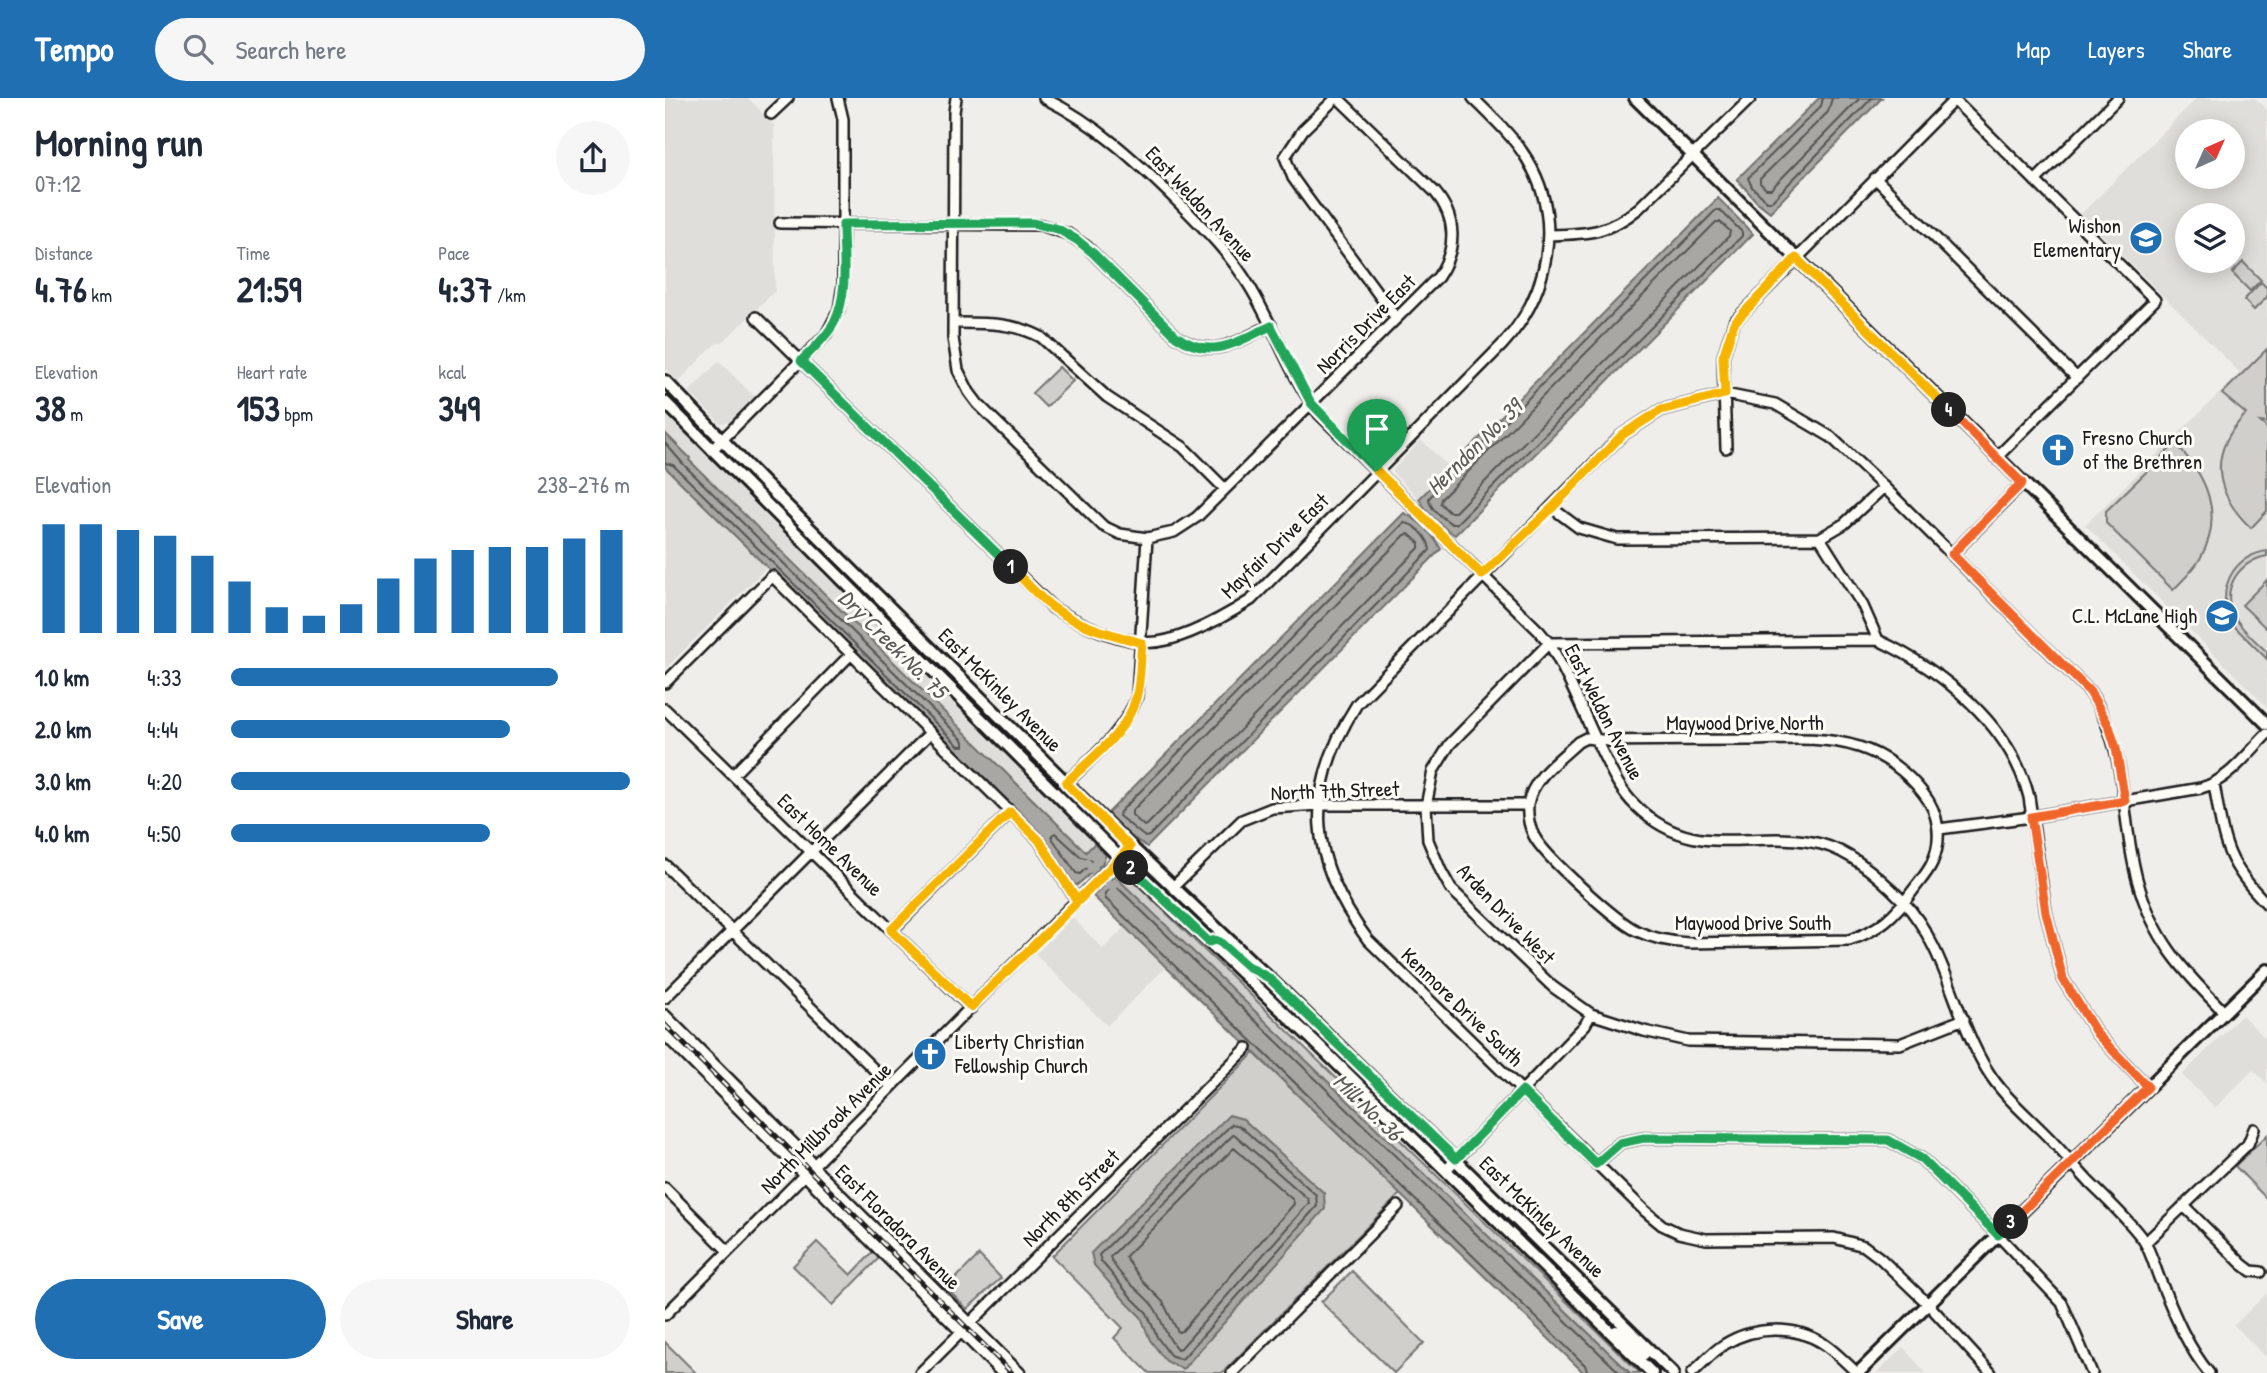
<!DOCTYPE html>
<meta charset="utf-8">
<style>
:root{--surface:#fff;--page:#f6f6f7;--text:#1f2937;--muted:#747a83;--accent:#1f6fb2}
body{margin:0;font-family:"Patrick Hand",sans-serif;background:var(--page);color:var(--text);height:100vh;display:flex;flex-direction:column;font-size:26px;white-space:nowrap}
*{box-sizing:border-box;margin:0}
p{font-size:23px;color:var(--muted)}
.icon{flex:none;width:38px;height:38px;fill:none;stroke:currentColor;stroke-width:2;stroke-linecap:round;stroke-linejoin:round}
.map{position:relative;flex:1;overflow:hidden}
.sheet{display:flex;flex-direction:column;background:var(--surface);width:665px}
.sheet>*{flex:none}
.needle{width:46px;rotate:45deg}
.fabs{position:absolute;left:1510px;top:21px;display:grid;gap:14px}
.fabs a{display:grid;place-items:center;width:70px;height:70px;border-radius:50%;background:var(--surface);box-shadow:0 4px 18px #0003;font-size:35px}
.pin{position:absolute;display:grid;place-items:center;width:60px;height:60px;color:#fff;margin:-72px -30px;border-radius:50% 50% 50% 0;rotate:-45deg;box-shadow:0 0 7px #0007}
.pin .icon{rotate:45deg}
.km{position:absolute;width:35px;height:35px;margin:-18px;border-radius:50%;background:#222;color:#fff;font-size:19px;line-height:35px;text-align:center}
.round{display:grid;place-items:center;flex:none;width:74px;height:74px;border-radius:37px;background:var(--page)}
.head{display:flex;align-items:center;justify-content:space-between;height:119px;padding:0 35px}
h1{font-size:38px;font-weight:800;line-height:52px}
.stats{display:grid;grid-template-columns:repeat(3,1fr);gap:10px;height:119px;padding:7px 35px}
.stats div{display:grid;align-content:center}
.stats b{font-size:35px;font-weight:800}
.stats small{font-size:19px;font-weight:400}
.stats p{font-size:19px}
.chart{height:196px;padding:14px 35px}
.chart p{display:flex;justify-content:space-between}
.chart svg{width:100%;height:126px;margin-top:7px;stroke:var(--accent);stroke-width:6}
.cta{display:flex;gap:14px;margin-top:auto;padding:14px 35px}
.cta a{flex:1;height:80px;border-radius:42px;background:var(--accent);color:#fff;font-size:28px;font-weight:800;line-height:80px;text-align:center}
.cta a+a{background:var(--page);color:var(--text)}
ul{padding:0 35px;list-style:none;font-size:23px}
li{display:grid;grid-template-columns:112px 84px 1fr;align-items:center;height:52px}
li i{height:18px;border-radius:9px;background:var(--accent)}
header{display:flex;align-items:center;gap:42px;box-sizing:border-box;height:98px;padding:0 35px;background:var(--accent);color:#fff}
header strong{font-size:33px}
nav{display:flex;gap:38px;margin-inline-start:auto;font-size:24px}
.search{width:490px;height:63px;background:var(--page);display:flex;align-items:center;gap:18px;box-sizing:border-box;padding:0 24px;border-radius:38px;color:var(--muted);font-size:26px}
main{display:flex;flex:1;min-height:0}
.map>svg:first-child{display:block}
.built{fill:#e0deda;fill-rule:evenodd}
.green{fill:#d0cfcc;stroke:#767674;stroke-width:2}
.water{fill:#a8a7a3;stroke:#706f6d;stroke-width:2}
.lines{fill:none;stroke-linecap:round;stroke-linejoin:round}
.shore{stroke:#545452;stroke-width:2}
.canal{stroke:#a8a7a3;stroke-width:8}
.minor-casing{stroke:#1c1c1c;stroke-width:14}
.major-casing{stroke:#1c1c1c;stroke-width:16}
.minor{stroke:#fdfcf7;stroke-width:9}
.major{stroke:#fdfcf7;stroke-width:10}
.rail-casing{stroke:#1c1c1c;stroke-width:5}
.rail{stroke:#fdfcf7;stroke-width:2.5;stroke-dasharray:8;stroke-linecap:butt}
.split-1-casing{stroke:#fff;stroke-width:14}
.split-2-casing{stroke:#fff;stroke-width:14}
.split-3-casing{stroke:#fff;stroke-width:14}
.split-4-casing{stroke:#fff;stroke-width:14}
.split-5-casing{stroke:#fff;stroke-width:14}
.split-1{stroke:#22a559;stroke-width:9}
.split-2{stroke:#f5b400;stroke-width:9}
.split-3{stroke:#22a559;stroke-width:9}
.split-4{stroke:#f0652b;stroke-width:9}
.split-5{stroke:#f5b400;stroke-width:9}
.labels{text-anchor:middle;stroke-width:6;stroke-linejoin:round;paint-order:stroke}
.street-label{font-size:21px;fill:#1c1c1c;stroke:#fdfcf7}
.poi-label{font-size:21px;fill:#1c1c1c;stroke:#fdfcf7;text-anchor:end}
.water-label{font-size:23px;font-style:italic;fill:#5b5b59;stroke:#fdfcf7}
</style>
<header>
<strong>Tempo</strong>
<div class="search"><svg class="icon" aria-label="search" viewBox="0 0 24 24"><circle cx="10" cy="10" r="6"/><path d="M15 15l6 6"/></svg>Search here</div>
<nav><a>Map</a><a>Layers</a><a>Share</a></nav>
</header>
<main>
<section class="sheet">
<div class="head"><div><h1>Morning run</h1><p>07:12</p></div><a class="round"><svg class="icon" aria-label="share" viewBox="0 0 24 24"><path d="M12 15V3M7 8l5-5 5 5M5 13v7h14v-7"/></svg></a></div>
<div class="stats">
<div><p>Distance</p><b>4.76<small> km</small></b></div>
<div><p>Time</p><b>21:59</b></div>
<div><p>Pace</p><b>4:37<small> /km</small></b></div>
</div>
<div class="stats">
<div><p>Elevation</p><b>38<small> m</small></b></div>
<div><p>Heart rate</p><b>153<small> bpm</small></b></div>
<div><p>kcal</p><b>349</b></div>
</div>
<div class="chart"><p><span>Elevation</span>238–276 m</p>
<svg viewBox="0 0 160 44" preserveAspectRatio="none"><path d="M5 44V6M15 44V6M25 44V8M35 44V10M45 44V17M55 44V26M65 44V35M75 44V38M85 44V34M95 44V25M105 44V18M115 44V15M125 44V14M135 44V14M145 44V11M155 44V8"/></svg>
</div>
<ul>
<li><b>1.0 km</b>4:33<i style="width:82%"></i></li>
<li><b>2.0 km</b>4:44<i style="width:70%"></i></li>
<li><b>3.0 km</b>4:20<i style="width:100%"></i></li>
<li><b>4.0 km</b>4:50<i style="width:65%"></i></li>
</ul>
<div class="cta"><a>Save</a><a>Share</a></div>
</section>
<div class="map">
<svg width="1602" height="1275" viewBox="0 0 1602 1275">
<rect width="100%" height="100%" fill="#f0eeea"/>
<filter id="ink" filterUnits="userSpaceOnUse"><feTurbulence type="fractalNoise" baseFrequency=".0143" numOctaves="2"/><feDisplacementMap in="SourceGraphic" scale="14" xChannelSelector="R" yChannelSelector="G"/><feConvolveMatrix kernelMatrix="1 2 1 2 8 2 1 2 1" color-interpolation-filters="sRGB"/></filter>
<g filter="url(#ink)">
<path class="built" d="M0 0H83L109 27 110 193 58 244 50 246 13 284 0 270Z
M1532 0H1590L1602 12V609L1420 427 1575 275 1416 116ZM1522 33H1568V79H1522ZM1522 117H1568V163H1522Z
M54 263 90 299 64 324 55 325 24 294Z
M0 316 429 746 421 755 24 361 25 360 0 335Z
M756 342 785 370 754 401 729 376 728 372Z
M0 369 102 469 0 571Z
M407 819 438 851 460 829 501 869 442 928 370 856Z
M1577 917 1602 942V985L1588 972 1550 1010 1517 977Z
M1602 1195V1260L1569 1227Z
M1238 1249 1261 1275H1212Z"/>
<path class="green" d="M1578 164 1596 182 1585 193 1567 175Z
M1596 184 1602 190V199L1589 212 1579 202Z
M1602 251V325L1595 324 1602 330V413L1586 430C1548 394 1543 354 1581 316L1557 296Z
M394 269 408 283 381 309 367 295Z
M1510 346C1542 377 1559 417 1536 459 1530 471 1518 482 1508 492L1441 425V413Z
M1602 453V458C1573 463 1553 494 1571 521 1579 534 1592 544 1602 554V561L1550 509 1554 506 1561 512C1556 483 1571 458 1602 453Z
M1602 482V531L1577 507Z
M452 775H460L975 1275H965L449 778Z
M589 955 735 1096 557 1275H484L449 1240 458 1230 387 1158Z
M1602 1037V1101L1570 1068Z
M152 1144 186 1177 208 1154 214 1160 168 1207 128 1168Z
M314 1157 336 1180 302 1211 281 1190Z
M687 1173 759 1245 729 1275 656 1204Z
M0 1244 31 1275H0Z"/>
<path class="water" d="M1154 0H1217L1105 114 1091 103 1072 81Z
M1053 100 1088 136 790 437C774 427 763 417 754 401Z
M0 335 25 360 24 362 421 754 429 746 441 757 437 766 412 787 409 786 379 741 0 369Z
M739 415C757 424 766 434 776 451L482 749 463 736 442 716Z
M449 778 453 781 965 1275H919L428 798Z
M564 1017 578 1021 659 1095 660 1111 518 1271 501 1263 485 1242 476 1219 460 1203 429 1167 426 1155Z"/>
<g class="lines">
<path class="shore" d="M1158 0 1156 8 1083 80 1087 89 1102 103H1107L1207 0
M1167 0 1163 14 1095 81V85L1101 91H1106L1195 0
M1051 112H1055L1077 134V138L791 426H787C778 420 764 411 764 400Z
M1051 124H1055L1065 133 1064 138 790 414H784L775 405 776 401Z
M0 345 20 368 299 643V648H294L8 367 0 365
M739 425C751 426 764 440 765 452L484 738 480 739 454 718 455 714Z
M744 436 754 445V450L482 727 479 728 467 717V713L740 437Z
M390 735 416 759 426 762V766L415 776 411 775 387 740V737Z
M567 1026 575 1028 651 1097 652 1108 518 1260 515 1261 505 1257 492 1239 482 1215 465 1198 436 1163 434 1157Z
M569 1036 643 1101 644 1105 516 1250 512 1251C498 1236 498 1221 488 1208 475 1192 453 1179 445 1159Z
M569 1050 628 1102 629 1106 517 1233 513 1234 498 1204 479 1185 460 1159Z
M923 1275 920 1267 440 800V795L448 789H452L955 1275"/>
<path class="canal" d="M422 765 448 790"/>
<defs>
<path id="minor" d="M291 0 289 14 288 240 293 272 304 294 313 306 438 428 455 436 482 440 509 434 532 419 773 179C792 151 792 120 770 94L673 0
M379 0C432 26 471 63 513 104 540 131 566 157 585 189 610 230 625 278 654 316L874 533 884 545C904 578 918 615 935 650 945 670 954 692 971 708 1030 766 1089 729 1156 746 1187 754 1216 780 1238 803 1282 851 1289 918 1322 972 1336 995 1356 1012 1375 1031 1393 1048 1408 1067 1425 1085 1443 1103 1464 1122 1479 1143 1486 1154 1490 1170 1495 1182 1509 1215 1521 1247 1544 1275
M671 0 638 32 620 59 628 80 638 94 731 220
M1289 2 1490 202 1332 359
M106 16 123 0
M1210 80 1412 280
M1370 83 1453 0
M115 125 376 127 403 136 421 148 511 238C547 263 572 244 606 227
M885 137C923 136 944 135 974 110L1086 0
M91 219 388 510C415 526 444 539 475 544 507 549 559 519 586 502L838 246C884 196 899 122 862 61 848 38 827 19 808 0
M288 225C319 225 348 224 376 239L442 299 518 349 560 391
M1061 350 1058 259 1069 224 1291 0
M47 352 161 237 174 212 178 187V21L173 0
M887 410 914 430 952 441 1155 440 1179 426 1219 389
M1155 440 1198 508 1213 542C1277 572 1346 627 1364 699L1381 814 1398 881 1432 936 1483 989
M1287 456 1358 385
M1213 542 884 545 785 646 768 673 761 708 763 742 776 773 786 791 888 889 926 916 979 933 1023 943 1235 946 1299 921
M0 585 107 478 374 742 412 803
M0 611 306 910
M921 640 944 643C992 642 1040 642 1088 642 1123 641 1160 638 1194 649 1219 657 1242 674 1258 695 1274 715 1278 741 1267 765 1263 774 1255 783 1249 791 1231 816 1214 833 1184 842L1024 845C1006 844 989 841 972 833 951 823 879 758 869 738 864 728 862 717 863 706 868 679 894 662 913 644Z
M68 677 186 556
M401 685C428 659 458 635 472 599L482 440
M1549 686C1559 743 1559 763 1602 806
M1274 731 1366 719 1536 690C1564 682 1582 656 1602 636
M0 767 226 988
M508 789 577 722 607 710 654 707H863
M227 832 345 714
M0 900 265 635
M0 917 143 1060 154 1075 355 1275
M0 937 337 1275
M931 1066 955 1045 979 1040 1223 1042 1257 1061 1333 1137 1397 1205 1427 1275
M781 1072 920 927 926 916
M0 1090 63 1153
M1519 1108 1577 1166 1586 1173 1596 1174
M1480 1145 1583 1046 1589 1031
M0 1217 465 749
M255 1275 582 950
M567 1275 733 1108
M1027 1275C1038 1265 1048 1253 1060 1246 1089 1228 1130 1227 1159 1246 1171 1254 1181 1265 1192 1275
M1326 1275 1263 1206 1215 1160 1199 1148 1169 1140 1041 1141 1014 1135 997 1127 980 1113 703 842C643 762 638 691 692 606L957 337 996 312 1060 296 1110 306 1166 339 1219 389 1425 594C1465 656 1454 713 1472 781 1488 841 1517 871 1559 914"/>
<path id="major" d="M970 0 1602 626
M0 283 100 386 458 741 627 902 1008 1275
M0 304 455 760 647 941 987 1275
M951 1233 961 1239 979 1256
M1193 1275 1602 872"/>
</defs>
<use href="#minor" class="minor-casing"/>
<use href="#major" class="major-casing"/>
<use href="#minor" class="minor"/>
<use href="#major" class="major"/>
<defs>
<path id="rail" d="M0 927 347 1275"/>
</defs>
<use href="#rail" class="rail-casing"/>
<use href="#rail" class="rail"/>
</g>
</g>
<g class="lines" filter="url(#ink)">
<defs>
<path id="split-1" d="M346 469 136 263C147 252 161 240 169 225 184 196 178 159 178 126L367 125 393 131 412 142 428 155 511 238C546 263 572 244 606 228L646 305 712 373"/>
<path id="split-2" d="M346 469C360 483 374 500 390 511 416 529 446 536 477 545 475 562 476 583 471 600 462 635 425 661 401 685L465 749C415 804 359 856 306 909L226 832 345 714 374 742 412 803 455 760 466 770"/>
<path id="split-3" d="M466 770 544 844 550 842 555 844 582 868 604 880 791 1061 857 993 931 1066 955 1045 979 1040 1223 1042 1257 1061 1333 1137 1346 1124"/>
<path id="split-4" d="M1284 312 1357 385 1287 456 1425 594 1444 628 1451 650 1460 703 1366 719 1381 814 1398 881 1432 936 1483 989 1346 1124"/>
<path id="split-5" d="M712 373 817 477 887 410 957 337 996 312 1060 296 1058 259 1069 225 1131 160 1284 312"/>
</defs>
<use href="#split-1" class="split-1-casing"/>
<use href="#split-2" class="split-2-casing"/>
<use href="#split-3" class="split-3-casing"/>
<use href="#split-4" class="split-4-casing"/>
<use href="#split-5" class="split-5-casing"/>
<use href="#split-1" class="split-1"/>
<use href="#split-2" class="split-2"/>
<use href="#split-3" class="split-3"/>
<use href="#split-4" class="split-4"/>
<use href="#split-5" class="split-5"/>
</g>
<defs>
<symbol id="school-disc" viewBox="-11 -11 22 22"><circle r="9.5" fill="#1f6fb2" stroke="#fdfcf7"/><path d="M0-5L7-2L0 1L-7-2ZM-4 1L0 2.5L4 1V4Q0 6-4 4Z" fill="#fff"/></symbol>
<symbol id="church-disc" viewBox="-11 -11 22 22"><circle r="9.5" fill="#1f6fb2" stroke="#fdfcf7"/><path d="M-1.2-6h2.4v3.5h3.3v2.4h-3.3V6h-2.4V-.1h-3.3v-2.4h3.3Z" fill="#fff"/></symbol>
</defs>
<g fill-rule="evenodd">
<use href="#school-disc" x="1462" y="121" width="38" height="38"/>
<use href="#church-disc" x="1374" y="333" width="38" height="38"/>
<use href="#school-disc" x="1538" y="499" width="38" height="38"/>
<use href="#church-disc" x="246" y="937" width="38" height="38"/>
</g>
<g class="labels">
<g class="street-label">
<text transform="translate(535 106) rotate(47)" y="7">East Weldon Avenue</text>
<text transform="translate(701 226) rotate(-45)" y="7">Norris Drive East</text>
<text transform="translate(610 448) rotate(-44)" y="7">Mayfair Drive East</text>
<text transform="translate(335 592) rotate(45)" y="7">East McKinley Avenue</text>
<text transform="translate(939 614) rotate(63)" y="7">East Weldon Avenue</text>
<text x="1080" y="632">Maywood Drive North</text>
<text transform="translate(670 693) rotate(-2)" y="7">North 7th Street</text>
<text transform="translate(165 747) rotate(44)" y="7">East Home Avenue</text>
<text transform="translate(841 816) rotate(46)" y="7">Arden Drive West</text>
<text x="1088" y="832">Maywood Drive South</text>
<text transform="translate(797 909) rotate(44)" y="7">Kenmore Drive South</text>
<text transform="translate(161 1030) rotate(-45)" y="7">North Millbrook Avenue</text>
<text transform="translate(406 1100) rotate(-45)" y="7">North 8th Street</text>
<text transform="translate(877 1119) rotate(44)" y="7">East McKinley Avenue</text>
<text transform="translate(233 1129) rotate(45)" y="7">East Floradora Avenue</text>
</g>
<g class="poi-label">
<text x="1456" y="135">Wishon<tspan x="1456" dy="24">Elementary</tspan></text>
<text x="1418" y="347" text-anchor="start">Fresno Church<tspan x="1418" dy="24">of the Brethren</tspan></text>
<text x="1532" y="525">C.L. McLane High</text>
<text x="290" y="951" text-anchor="start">Liberty Christian<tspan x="290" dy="24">Fellowship Church</tspan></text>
</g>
<g class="water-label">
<text transform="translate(809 349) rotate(-45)" y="8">Herndon No. 39</text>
<text transform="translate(228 546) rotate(45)" y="8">Dry Creek No. 75</text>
<text transform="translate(703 1009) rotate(44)" y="8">Mill No. 36</text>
</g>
</g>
</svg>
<div class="fabs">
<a><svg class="needle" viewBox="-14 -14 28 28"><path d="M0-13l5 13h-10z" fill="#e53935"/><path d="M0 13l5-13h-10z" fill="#747a83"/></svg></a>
<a><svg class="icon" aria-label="layers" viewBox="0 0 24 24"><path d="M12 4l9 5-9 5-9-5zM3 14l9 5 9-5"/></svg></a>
</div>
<div class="pin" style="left:712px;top:373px;background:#1e9e55"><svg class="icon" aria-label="arrive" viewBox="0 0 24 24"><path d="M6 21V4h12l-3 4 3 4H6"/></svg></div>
<b class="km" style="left:346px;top:469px">1</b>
<b class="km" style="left:466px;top:770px">2</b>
<b class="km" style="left:1346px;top:1124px">3</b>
<b class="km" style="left:1284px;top:312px">4</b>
</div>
</main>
